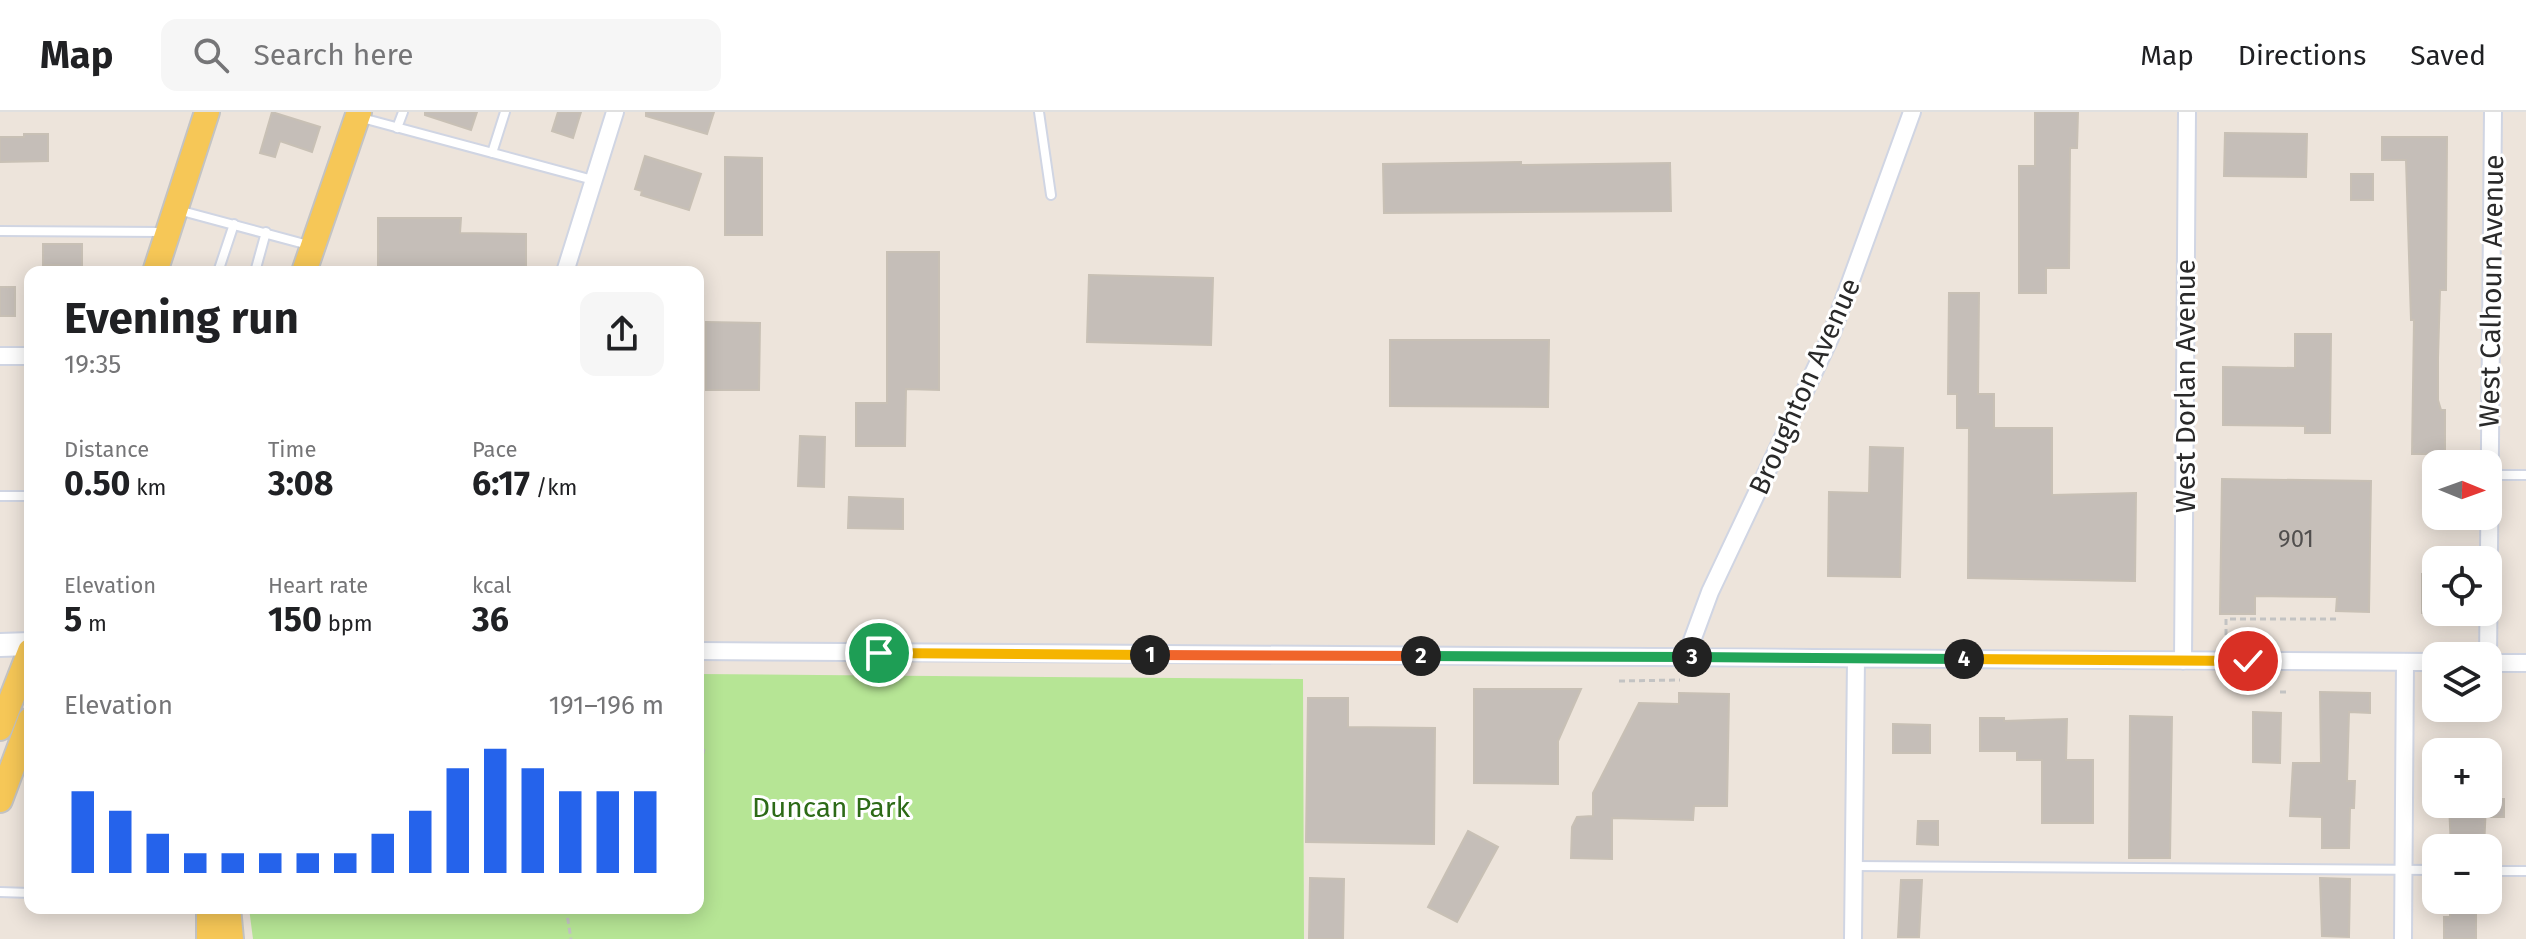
<!DOCTYPE html>
<meta charset="utf-8">
<style>
:root{--surface:#fff;--page:#f6f6f6;--text:#202124;--muted:#757577;--line:#e0e0e0;--accent:#2563eb}
body{margin:0;font-family:"Fira Sans",sans-serif;background:var(--page);color:var(--text);height:100vh;display:flex;flex-direction:column;font-size:30px;white-space:nowrap}
*{box-sizing:border-box;margin:0}
p{font-size:26px;color:var(--muted)}
.icon{flex:none;width:44px;height:44px;fill:none;stroke:currentColor;stroke-width:2;stroke-linecap:round;stroke-linejoin:round}
.map{position:relative;flex:1;overflow:hidden}
.sheet{position:absolute;left:24px;top:154px;width:680px;height:648px;display:flex;flex-direction:column;background:var(--surface);border-radius:16px;box-shadow:0 4px 20px #0003}
.sheet>*{flex:none}
.needle{width:52px;rotate:91deg}
.controls{position:absolute;left:2422px;top:338px;display:grid;gap:16px}
.controls a{display:grid;place-items:center;width:80px;height:80px;border-radius:16px;background:var(--surface);box-shadow:0 4px 20px #0003;font-size:40px}
.pin{position:absolute;display:grid;place-items:center;width:68px;height:68px;color:#fff;margin:-34px;border:4px solid #fff;border-radius:50%;box-shadow:0 2px 8px #0007}
.km{position:absolute;width:40px;height:40px;margin:-20px;border-radius:50%;background:#222;color:#fff;font-size:22px;line-height:40px;text-align:center}
.round{display:grid;place-items:center;flex:none;width:84px;height:84px;border-radius:16px;background:var(--page)}
.summary{display:flex;align-items:center;justify-content:space-between;height:136px;padding:0 40px}
h1{font-size:44px;font-weight:700;line-height:60px}
.stats{display:grid;grid-template-columns:repeat(3,1fr);gap:12px;height:136px;padding:8px 40px}
.stats div{display:grid;align-content:center}
.stats b{font-size:34px;font-weight:700}
.stats small{font-size:22px;font-weight:400}
.stats p{font-size:22px}
.chart{height:224px;padding:16px 40px}
.chart p{display:flex;justify-content:space-between}
.chart svg{width:100%;height:144px;margin-top:8px;stroke:var(--accent);stroke-width:6}
header{display:flex;align-items:center;gap:48px;box-sizing:border-box;height:112px;padding:0 40px;background:var(--surface);border-bottom:2px solid var(--line)}
header strong{font-size:38px}
nav{display:flex;gap:44px;margin-inline-start:auto;font-size:28px}
.search{width:560px;height:72px;background:var(--page);display:flex;align-items:center;gap:20px;box-sizing:border-box;padding:0 28px;border-radius:16px;color:var(--muted);font-size:30px}
.map>svg:first-child{display:block}
.green{fill:#b6e595}
.building{fill:#c5beb8;stroke:#c8c0b5;stroke-width:2}
.lines{fill:none;stroke-linecap:round;stroke-linejoin:round}
.service-casing{stroke:#d0d5e3;stroke-width:12}
.minor-casing{stroke:#d0d5e3;stroke-width:20}
.secondary-casing{stroke:#d0d5e3;stroke-width:26}
.primary-casing{stroke:#c3c3c3;stroke-width:28}
.path{stroke:#c3c3c3;stroke-width:3;stroke-dasharray:6 4;stroke-linecap:butt}
.service{stroke:#fff;stroke-width:8}
.minor{stroke:#fff;stroke-width:16}
.secondary{stroke:#fff;stroke-width:22}
.primary{stroke:#f6c757;stroke-width:24}
.split-1-casing{stroke:#fff;stroke-width:16}
.split-2-casing{stroke:#fff;stroke-width:16}
.split-3-casing{stroke:#fff;stroke-width:16}
.split-4-casing{stroke:#fff;stroke-width:16}
.split-5-casing{stroke:#fff;stroke-width:16}
.split-1{stroke:#f5b400;stroke-width:10}
.split-2{stroke:#f0652b;stroke-width:10}
.split-3{stroke:#22a559;stroke-width:10}
.split-4{stroke:#22a559;stroke-width:10}
.split-5{stroke:#f5b400;stroke-width:10}
.labels{text-anchor:middle;stroke-width:6;stroke-linejoin:round;paint-order:stroke}
.number-label{font-size:24px;fill:#514f4e}
.street-label{font-size:28px;fill:#2a2a2a;stroke:#fff}
.park-label{font-size:28px;fill:#2d6a17;stroke:#fff}
</style>
<header>
<strong>Map</strong>
<div class="search"><svg class="icon" aria-label="search" viewBox="0 0 24 24"><circle cx="10" cy="10" r="6"/><path d="M15 15l6 6"/></svg>Search here</div>
<nav><a>Map</a><a>Directions</a><a>Saved</a></nav>
</header>
<div class="map">
<svg width="2526" height="827" viewBox="0 0 2526 827">
<rect width="100%" height="100%" fill="#ede4db"/>
<path class="green" d="M698 562 1303 567 1304 827H253L249 796H698Z"/>
<path class="building" d="M272 0 320 15 312 40 280 29 275 45 260 41Z
M425 0H477L471 18 425 3Z
M558 0H581L573 26 552 19Z
M646 0H714L707 22 646 4Z
M2035 0H2078L2077 36H2070L2069 156H2046V181H2019V54H2035Z
M2225 21 2307 22 2306 65 2224 64Z
M24 22H48V49L0 50V25H24Z
M2382 25H2447L2446 178H2440L2438 246V288L2441 298H2445V342H2412L2414 208H2411L2406 48H2382Z
M645 44 701 62 689 98 641 83 642 79 635 77Z
M725 45 762 46V123H725Z
M1521 50V53L1670 51 1671 99 1384 101 1383 52Z
M2351 62H2373V88H2351Z
M378 106H461L460 121 526 122V160H378Z
M43 132H82V160H59V153H43Z
M887 140H939V278L906 277 905 334H856V291H887Z
M1089 163 1213 166 1211 233 1087 230Z
M0 175H15V204H0Z
M1949 181H1979L1978 282H1994V316H2052V383L2136 381 2135 469 1968 466 1969 316H1957V282H1948Z
M706 210 760 211 759 278H706Z
M2295 222H2331L2330 321H2305V314L2223 313V255L2295 256Z
M1390 228H1549L1548 295 1390 294Z
M800 324 825 325 824 375 798 374Z
M1870 335 1903 336 1900 465 1828 464 1829 380 1869 381Z
M2222 367 2371 369 2369 500 2336 499 2337 485 2255 484V502H2220Z
M849 385 903 387V417L848 416Z
M2422 462H2436V501H2422Z
M1474 577H1581L1558 629V672L1474 671Z
M2320 580 2370 581V601L2349 600 2347 669H2355L2354 696H2350L2349 736H2322V705L2290 704 2293 651H2321Z
M1679 581 1729 582 1727 694H1694L1693 708 1612 706V747L1571 746 1572 715 1577 705 1593 704V681L1639 591 1679 592Z
M1308 586H1348V615L1435 616 1434 732 1306 730Z
M2253 600 2281 601 2280 651 2253 650Z
M2130 604 2172 605 2170 746H2129Z
M1980 606H2004V609L2067 607 2066 648H2093V711H2042V648H2017V639H1980Z
M1893 612 1930 613V641H1893Z
M2488 687H2504V705H2488Z
M2449 692H2486L2484 736H2451Z
M1918 709H1938V733L1917 732Z
M1468 719 1498 735 1457 810 1428 795Z
M1310 766 1344 767 1343 827H1309Z
M2320 766 2350 767 2349 825 2322 824Z
M1901 768H1922L1919 825H1898Z
M2450 788H2476V827H2444V805H2450Z"/>
<g class="lines">
<defs>
<path id="service" d="M1039 0 1051 83
M362 6 593 68
M397 16 403 0
M492 41 505 0
M178 98 312 134
M0 119 163 120
M218 160 234 112
M255 160 266 120
M2489 363H2526
M0 384H30
M1854 754 2436 758
M2488 759H2526
M0 780 30 781"/>
<path id="minor" d="M565 160 615 0
M0 244H30
M698 539 2436 550
M1686 545 1710 480 1830 226 1912 0
M2183 549 2187 0
M2488 551 2493 0
M2488 551H2526
M1853 827 1856 547
M2403 827 2405 550"/>
<path id="secondary" d="M0 533 30 532"/>
<path id="primary" d="M155 160 207 0
M304 160 359 0
M0 616 30 539
M0 688 30 608
M228 796 231 827
M209 827V796"/>
</defs>
<use href="#service" class="service-casing"/>
<use href="#minor" class="minor-casing"/>
<use href="#secondary" class="secondary-casing"/>
<use href="#primary" class="primary-casing"/>
<path class="path" d="M2226 533V507H2339
M1619 569 1680 568
M2280 580H2289
M698 661 704 637
M566 796 571 827"/>
<use href="#service" class="service"/>
<use href="#minor" class="minor"/>
<use href="#secondary" class="secondary"/>
<use href="#primary" class="primary"/>
</g>
<g class="lines">
<defs>
<path id="split-1" d="M879 541 1150 543"/>
<path id="split-2" d="M1150 543 1421 544"/>
<path id="split-3" d="M1421 544 1692 545"/>
<path id="split-4" d="M1692 545 1964 547"/>
<path id="split-5" d="M1964 547 2248 549"/>
</defs>
<use href="#split-1" class="split-1-casing"/>
<use href="#split-2" class="split-2-casing"/>
<use href="#split-3" class="split-3-casing"/>
<use href="#split-4" class="split-4-casing"/>
<use href="#split-5" class="split-5-casing"/>
<use href="#split-1" class="split-1"/>
<use href="#split-2" class="split-2"/>
<use href="#split-3" class="split-3"/>
<use href="#split-4" class="split-4"/>
<use href="#split-5" class="split-5"/>
</g>
<g class="labels">
<g class="number-label">
<text x="2296" y="435">901</text>
</g>
<g class="street-label">
<text transform="translate(2491 179) rotate(-89)" y="10">West Calhoun Avenue</text>
<text transform="translate(1804 274) rotate(-66)" y="10">Broughton Avenue</text>
<text transform="translate(2185 274) rotate(-90)" y="10">West Dorlan Avenue</text>
</g>
<g class="park-label">
<text x="831" y="705">Duncan Park</text>
</g>
</g>
</svg>
<div class="controls">
<a><svg class="needle" viewBox="-14 -14 28 28"><path d="M0-13l5 13h-10z" fill="#e53935"/><path d="M0 13l5-13h-10z" fill="#757577"/></svg></a>
<a><svg class="icon" aria-label="locate" viewBox="0 0 24 24"><circle cx="12" cy="12" r="6"/><path d="M12 2v4M12 18v4M2 12h4M18 12h4"/></svg></a>
<a><svg class="icon" aria-label="layers" viewBox="0 0 24 24"><path d="M12 4l9 5-9 5-9-5zM3 14l9 5 9-5"/></svg></a>
<a>+</a>
<a>−</a>
</div>
<div class="pin" style="left:879px;top:541px;background:#1e9e55"><svg class="icon" aria-label="arrive" viewBox="0 0 24 24"><path d="M6 21V4h12l-3 4 3 4H6"/></svg></div>
<div class="pin" style="left:2248px;top:549px;background:#d93025"><svg class="icon" aria-label="check" viewBox="0 0 24 24"><path d="M5 12l5 5 9-10"/></svg></div>
<b class="km" style="left:1150px;top:543px">1</b>
<b class="km" style="left:1421px;top:544px">2</b>
<b class="km" style="left:1692px;top:545px">3</b>
<b class="km" style="left:1964px;top:547px">4</b>
<section class="sheet">
<div class="summary"><div><h1>Evening run</h1><p>19:35</p></div><a class="round"><svg class="icon" aria-label="share" viewBox="0 0 24 24"><path d="M12 15V3M7 8l5-5 5 5M5 13v7h14v-7"/></svg></a></div>
<div class="stats">
<div><p>Distance</p><b>0.50<small> km</small></b></div>
<div><p>Time</p><b>3:08</b></div>
<div><p>Pace</p><b>6:17<small> /km</small></b></div>
</div>
<div class="stats">
<div><p>Elevation</p><b>5<small> m</small></b></div>
<div><p>Heart rate</p><b>150<small> bpm</small></b></div>
<div><p>kcal</p><b>36</b></div>
</div>
<div class="chart"><p><span>Elevation</span>191–196 m</p>
<svg viewBox="0 0 160 44" preserveAspectRatio="none"><path d="M5 44V19M15 44V25M25 44V32M35 44V38M45 44V38M55 44V38M65 44V38M75 44V38M85 44V32M95 44V25M105 44V12M115 44V6M125 44V12M135 44V19M145 44V19M155 44V19"/></svg>
</div>
</section>
</div>
